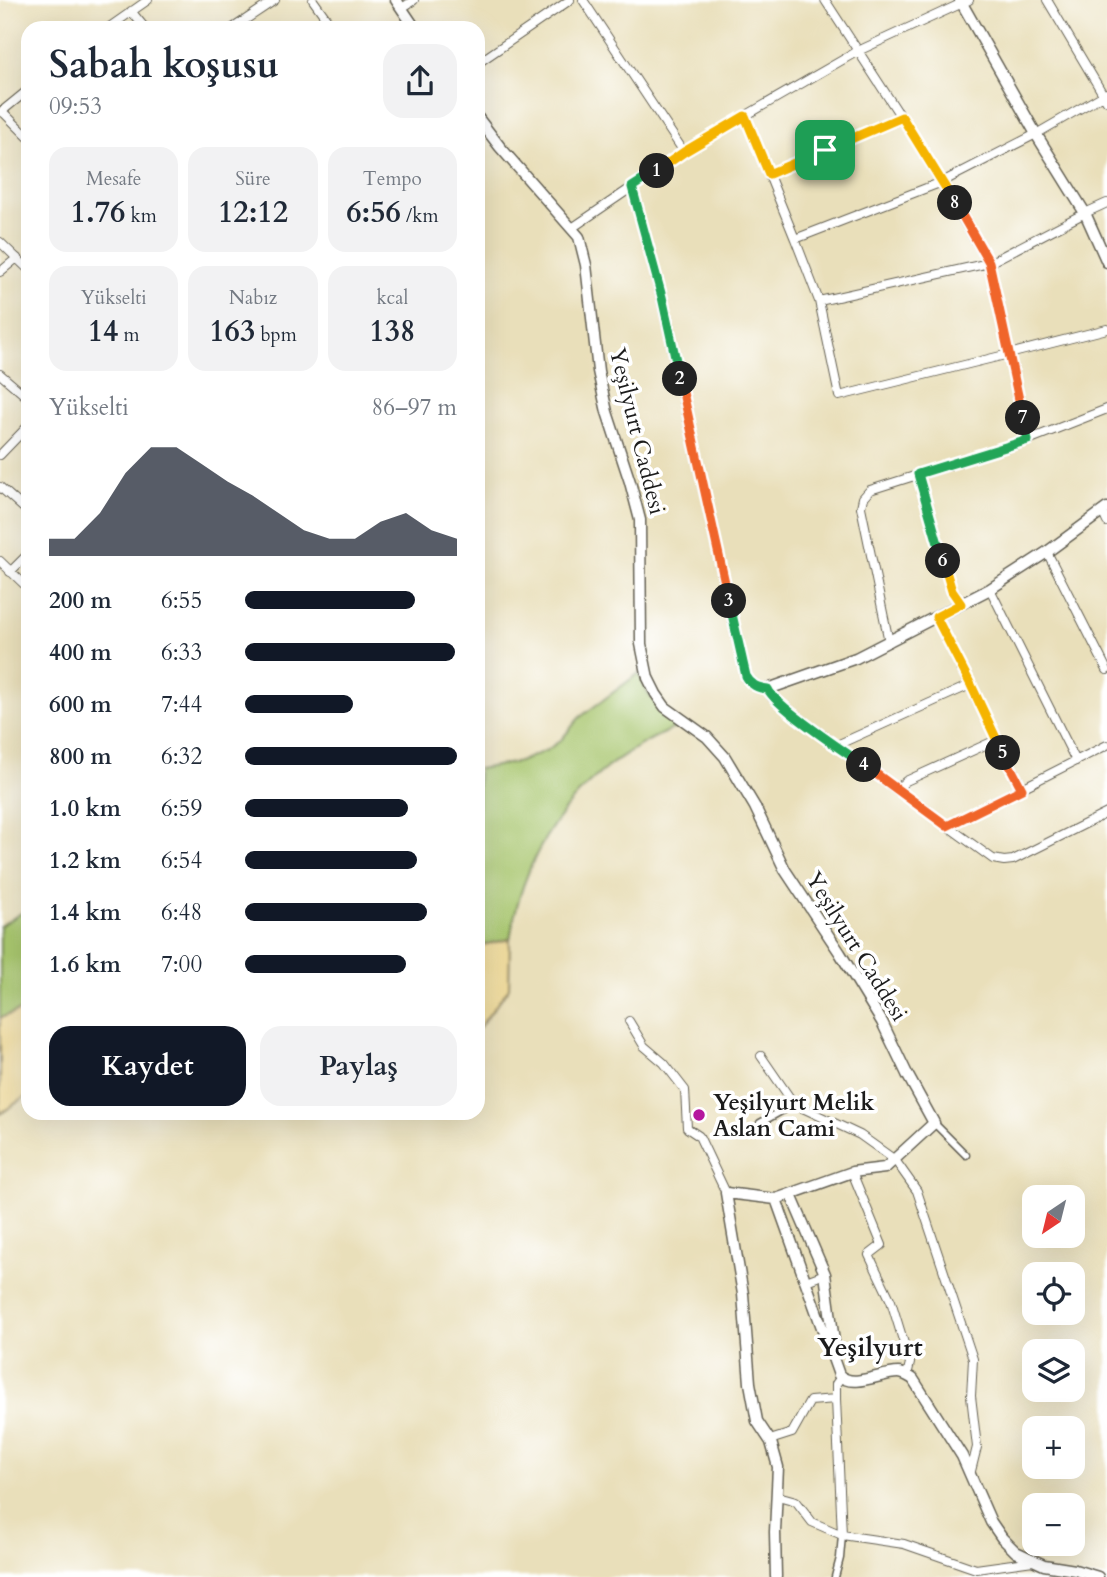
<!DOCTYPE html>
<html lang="tr">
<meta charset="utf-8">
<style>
:root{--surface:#fff;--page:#f2f2f3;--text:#1f2937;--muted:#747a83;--accent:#111827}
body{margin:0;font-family:Cardo,serif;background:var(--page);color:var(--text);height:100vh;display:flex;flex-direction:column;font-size:26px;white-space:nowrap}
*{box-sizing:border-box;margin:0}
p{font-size:23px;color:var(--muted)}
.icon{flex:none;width:38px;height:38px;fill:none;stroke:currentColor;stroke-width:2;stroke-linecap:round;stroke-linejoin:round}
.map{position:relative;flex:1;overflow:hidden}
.details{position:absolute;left:21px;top:21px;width:464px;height:1099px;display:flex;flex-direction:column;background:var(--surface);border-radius:21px;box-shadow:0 7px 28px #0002}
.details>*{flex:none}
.needle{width:46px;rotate:215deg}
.tools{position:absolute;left:1022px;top:1185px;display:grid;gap:14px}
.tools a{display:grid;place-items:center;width:63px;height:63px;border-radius:14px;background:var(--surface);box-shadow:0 7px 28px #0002;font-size:35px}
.pin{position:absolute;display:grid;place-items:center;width:60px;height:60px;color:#fff;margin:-30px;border-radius:14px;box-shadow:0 4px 10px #0006}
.km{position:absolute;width:35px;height:35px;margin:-18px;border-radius:50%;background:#222;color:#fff;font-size:19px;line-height:35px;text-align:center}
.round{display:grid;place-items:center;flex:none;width:74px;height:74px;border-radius:21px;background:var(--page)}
.headline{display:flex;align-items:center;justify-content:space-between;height:119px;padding:0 28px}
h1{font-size:38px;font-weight:600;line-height:52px}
.figures{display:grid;grid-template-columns:repeat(3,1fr);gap:10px;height:119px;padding:7px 28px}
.figures div{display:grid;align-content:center;border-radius:18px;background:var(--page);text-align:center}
.figures b{font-size:30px;font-weight:600}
.figures small{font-size:19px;font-weight:400}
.figures p{font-size:19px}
.chart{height:196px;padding:14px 28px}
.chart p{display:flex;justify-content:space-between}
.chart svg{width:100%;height:126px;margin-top:7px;fill:var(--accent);opacity:.7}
.cta{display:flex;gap:14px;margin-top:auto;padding:14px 28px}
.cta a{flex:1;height:80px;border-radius:21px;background:var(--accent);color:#fff;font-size:28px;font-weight:600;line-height:80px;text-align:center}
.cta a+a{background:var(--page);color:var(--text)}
ul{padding:0 28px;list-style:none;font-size:23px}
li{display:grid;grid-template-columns:112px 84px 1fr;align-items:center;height:52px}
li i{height:18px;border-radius:9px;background:var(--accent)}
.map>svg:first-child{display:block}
.green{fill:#a8c66e;stroke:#627145;stroke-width:2}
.sand{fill:#eeda9e;stroke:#857b5d;stroke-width:2}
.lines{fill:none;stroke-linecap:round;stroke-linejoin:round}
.pedestrian-casing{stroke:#646053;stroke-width:9}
.minor-casing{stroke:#646053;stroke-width:10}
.tertiary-casing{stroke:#646053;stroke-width:13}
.pedestrian{stroke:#fff;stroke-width:6}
.minor{stroke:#fff;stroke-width:8}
.tertiary{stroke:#fff;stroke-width:10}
.split-1-casing{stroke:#fff;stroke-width:14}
.split-2-casing{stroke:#fff;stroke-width:14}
.split-3-casing{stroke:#fff;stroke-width:14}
.split-4-casing{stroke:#fff;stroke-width:14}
.split-5-casing{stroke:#fff;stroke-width:14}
.split-6-casing{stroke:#fff;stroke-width:14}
.split-7-casing{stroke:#fff;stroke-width:14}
.split-8-casing{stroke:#fff;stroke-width:14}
.split-9-casing{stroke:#fff;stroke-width:14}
.split-1{stroke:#f5b400;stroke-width:9}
.split-2{stroke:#22a559;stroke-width:9}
.split-3{stroke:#f0652b;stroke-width:9}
.split-4{stroke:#22a559;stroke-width:9}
.split-5{stroke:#f0652b;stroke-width:9}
.split-6{stroke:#f5b400;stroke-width:9}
.split-7{stroke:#22a559;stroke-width:9}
.split-8{stroke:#f0652b;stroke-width:9}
.split-9{stroke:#f5b400;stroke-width:9}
.poi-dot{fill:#b5179e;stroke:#fff;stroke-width:2.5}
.labels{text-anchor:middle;stroke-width:7;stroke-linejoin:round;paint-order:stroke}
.street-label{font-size:23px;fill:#1c1c1c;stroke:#fff}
.poi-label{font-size:23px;font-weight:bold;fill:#1c1c1c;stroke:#fff;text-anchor:start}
.quarter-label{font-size:26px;font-weight:bold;fill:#1c1c1c;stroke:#fff}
</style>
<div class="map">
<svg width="1107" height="1577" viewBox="0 0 1107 1577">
<rect width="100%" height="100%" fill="#fff"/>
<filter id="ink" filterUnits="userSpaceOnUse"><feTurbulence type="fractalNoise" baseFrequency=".0143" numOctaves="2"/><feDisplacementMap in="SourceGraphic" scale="14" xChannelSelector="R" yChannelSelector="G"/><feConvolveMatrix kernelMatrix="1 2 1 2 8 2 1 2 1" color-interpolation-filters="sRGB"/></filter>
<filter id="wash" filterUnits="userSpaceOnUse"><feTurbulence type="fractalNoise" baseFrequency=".00686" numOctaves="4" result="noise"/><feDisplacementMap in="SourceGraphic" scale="28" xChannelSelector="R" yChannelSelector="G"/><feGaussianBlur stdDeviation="1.57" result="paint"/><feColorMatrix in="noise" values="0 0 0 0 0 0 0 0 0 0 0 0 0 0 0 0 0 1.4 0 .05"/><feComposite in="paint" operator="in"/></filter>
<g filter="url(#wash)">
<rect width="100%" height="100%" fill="#e9dfba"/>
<path class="green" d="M639 673C647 696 659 713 680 726 585 764 526 838 510 939L478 946V769L519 762 547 750 561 740 579 718Z
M28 909V1008L0 1018V926Z"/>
<path class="sand" d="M510 939 509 988 478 1029V946Z
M28 1008V1095L0 1114V1018Z"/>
</g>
<g filter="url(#ink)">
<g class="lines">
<defs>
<path id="pedestrian" d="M760 1123 794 1104
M934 1123 966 1155
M835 1577 840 1558 842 1535"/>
<path id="minor" d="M313 0 333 28
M583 0 684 152 745 116 795 239 942 182 1036 134 1107 93
M1047 0 1107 101
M402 8 414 0
M131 11 145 28
M108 28 148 0
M233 28 275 0
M478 63 570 0
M2 111 28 137
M1 112 28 90
M745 116 858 51 969 0
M769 174 902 117
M632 187 661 297 734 626 746 676C751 685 757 688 768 689L772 697 808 725 993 859 1004 861 1013 860 1107 813
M572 228 684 152
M795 239 819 301 989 263 1085 213 1107 203
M0 242 28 269
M0 272 17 258
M819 301 839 396 1009 354 989 263 912 134 825 0
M1107 329 1009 354 1028 440 1107 409
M0 374 28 398
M0 455 28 426
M918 474 952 591 961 604
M0 487 28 512
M1102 511 1107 522
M1047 552 1107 670
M0 561 28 588
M10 572 28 554
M990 589 1076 761
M936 617 1022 789
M889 642 861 507 863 498 870 490 1028 440
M837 745 970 685
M897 789 906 781 996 740
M947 826 1107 745
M629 1021 644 1046 664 1063 685 1090 687 1128 699 1136 726 1193
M761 1056 794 1104 860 1135 895 1160 917 1191 973 1359 971 1396 977 1447 970 1475
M852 1172 882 1245 869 1255 891 1301 910 1363 907 1375
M806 1281 825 1274
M841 1377 836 1384V1399L842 1535
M770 1440 792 1433 810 1401 836 1399
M778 1496 796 1501 812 1522 842 1535 904 1544 976 1569 1033 1561"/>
<path id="tertiary" d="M396 0 415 28
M960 0 1036 134 1085 213 1107 262
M478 118 500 147 579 237 586 265 598 371 607 412 630 482 640 520 641 644 648 678 656 694 665 707 707 737 725 757 755 807 785 870 840 953 882 1022 907 1074 934 1123 885 1168 852 1172 776 1199 839 1375C852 1389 881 1373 898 1373 904 1373 908 1376 913 1379L962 1456 991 1522 1002 1538 1016 1552 1044 1565 1075 1570 1098 1577
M768 689 856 658 990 589 1047 552 1107 508
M791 1195 825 1274 835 1349
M776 1577 775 1532 778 1467 771 1442 757 1421 750 1383 743 1294 726 1193 776 1199"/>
</defs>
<use href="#pedestrian" class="pedestrian-casing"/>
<use href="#minor" class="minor-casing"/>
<use href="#tertiary" class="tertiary-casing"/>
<use href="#pedestrian" class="pedestrian"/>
<use href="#minor" class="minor"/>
<use href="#tertiary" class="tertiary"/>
</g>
</g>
<g class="lines" filter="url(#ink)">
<defs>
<path id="split-1" d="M657 171 684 152 745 116 769 174 825 150"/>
<path id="split-2" d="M657 171 632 187 662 297 680 379"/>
<path id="split-3" d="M680 379 729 601"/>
<path id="split-4" d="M729 601 746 676C751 685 757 688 768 689 775 706 845 752 864 765"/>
<path id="split-5" d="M864 765 947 826 1022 789 1003 753"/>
<path id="split-6" d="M943 561 952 591 961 604 936 617 971 685 1003 753"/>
<path id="split-7" d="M943 561 918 474 1028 440 1023 418"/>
<path id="split-8" d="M955 203 989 262 1023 418"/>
<path id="split-9" d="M825 150 902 117 955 203"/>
</defs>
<use href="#split-1" class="split-1-casing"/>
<use href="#split-2" class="split-2-casing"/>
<use href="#split-3" class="split-3-casing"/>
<use href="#split-4" class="split-4-casing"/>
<use href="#split-5" class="split-5-casing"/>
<use href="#split-6" class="split-6-casing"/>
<use href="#split-7" class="split-7-casing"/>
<use href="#split-8" class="split-8-casing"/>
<use href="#split-9" class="split-9-casing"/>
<use href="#split-1" class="split-1"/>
<use href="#split-2" class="split-2"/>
<use href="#split-3" class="split-3"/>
<use href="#split-4" class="split-4"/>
<use href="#split-5" class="split-5"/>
<use href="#split-6" class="split-6"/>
<use href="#split-7" class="split-7"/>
<use href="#split-8" class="split-8"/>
<use href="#split-9" class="split-9"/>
</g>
<circle class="poi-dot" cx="699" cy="1115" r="7"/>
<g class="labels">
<g class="street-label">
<text transform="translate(638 431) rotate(76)" y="8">Yeşilyurt Caddesi</text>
<text transform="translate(857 946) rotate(58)" y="8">Yeşilyurt Caddesi</text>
</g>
<g class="poi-label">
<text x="713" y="1110">Yeşilyurt Melik<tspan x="713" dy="26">Aslan Cami</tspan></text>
</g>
<g class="quarter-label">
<text x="870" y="1356">Yeşilyurt</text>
</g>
</g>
</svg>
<div class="tools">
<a><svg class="needle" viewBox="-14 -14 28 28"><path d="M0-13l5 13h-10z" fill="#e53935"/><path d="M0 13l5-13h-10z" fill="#747a83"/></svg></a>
<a><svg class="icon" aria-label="locate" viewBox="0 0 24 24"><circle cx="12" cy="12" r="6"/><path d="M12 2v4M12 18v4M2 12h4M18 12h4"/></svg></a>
<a><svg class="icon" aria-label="layers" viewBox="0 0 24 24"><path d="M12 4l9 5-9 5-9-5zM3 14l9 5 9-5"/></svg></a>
<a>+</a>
<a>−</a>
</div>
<div class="pin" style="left:825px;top:150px;background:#1e9e55"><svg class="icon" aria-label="arrive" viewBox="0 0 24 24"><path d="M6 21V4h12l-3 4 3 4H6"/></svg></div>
<b class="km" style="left:657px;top:171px">1</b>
<b class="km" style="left:680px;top:379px">2</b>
<b class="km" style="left:729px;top:601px">3</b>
<b class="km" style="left:864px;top:765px">4</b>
<b class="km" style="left:1003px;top:753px">5</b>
<b class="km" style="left:943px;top:561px">6</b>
<b class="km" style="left:1023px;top:418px">7</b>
<b class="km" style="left:955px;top:203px">8</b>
<section class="details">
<div class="headline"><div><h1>Sabah koşusu</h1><p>09:53</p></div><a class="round"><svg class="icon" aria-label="share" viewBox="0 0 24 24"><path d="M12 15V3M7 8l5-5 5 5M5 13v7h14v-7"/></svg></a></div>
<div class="figures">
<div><p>Mesafe</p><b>1.76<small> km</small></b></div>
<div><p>Süre</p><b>12:12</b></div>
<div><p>Tempo</p><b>6:56<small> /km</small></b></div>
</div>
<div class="figures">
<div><p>Yükselti</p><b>14<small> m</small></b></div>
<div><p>Nabız</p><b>163<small> bpm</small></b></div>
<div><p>kcal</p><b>138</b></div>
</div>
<div class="chart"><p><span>Yükselti</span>86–97 m</p>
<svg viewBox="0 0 160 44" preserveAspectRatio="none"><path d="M0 44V38L10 38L20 29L30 15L40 6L50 6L60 12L70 18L80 23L90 29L100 35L110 38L120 38L130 32L140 29L150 35L160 38V44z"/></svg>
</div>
<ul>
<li><b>200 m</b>6:55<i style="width:80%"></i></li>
<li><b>400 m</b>6:33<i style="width:99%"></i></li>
<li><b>600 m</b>7:44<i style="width:51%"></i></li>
<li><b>800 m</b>6:32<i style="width:100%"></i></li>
<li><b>1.0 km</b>6:59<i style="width:77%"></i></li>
<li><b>1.2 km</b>6:54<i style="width:81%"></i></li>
<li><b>1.4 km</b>6:48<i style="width:86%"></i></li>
<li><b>1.6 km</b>7:00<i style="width:76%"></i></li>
</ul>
<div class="cta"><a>Kaydet</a><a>Paylaş</a></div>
</section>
</div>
